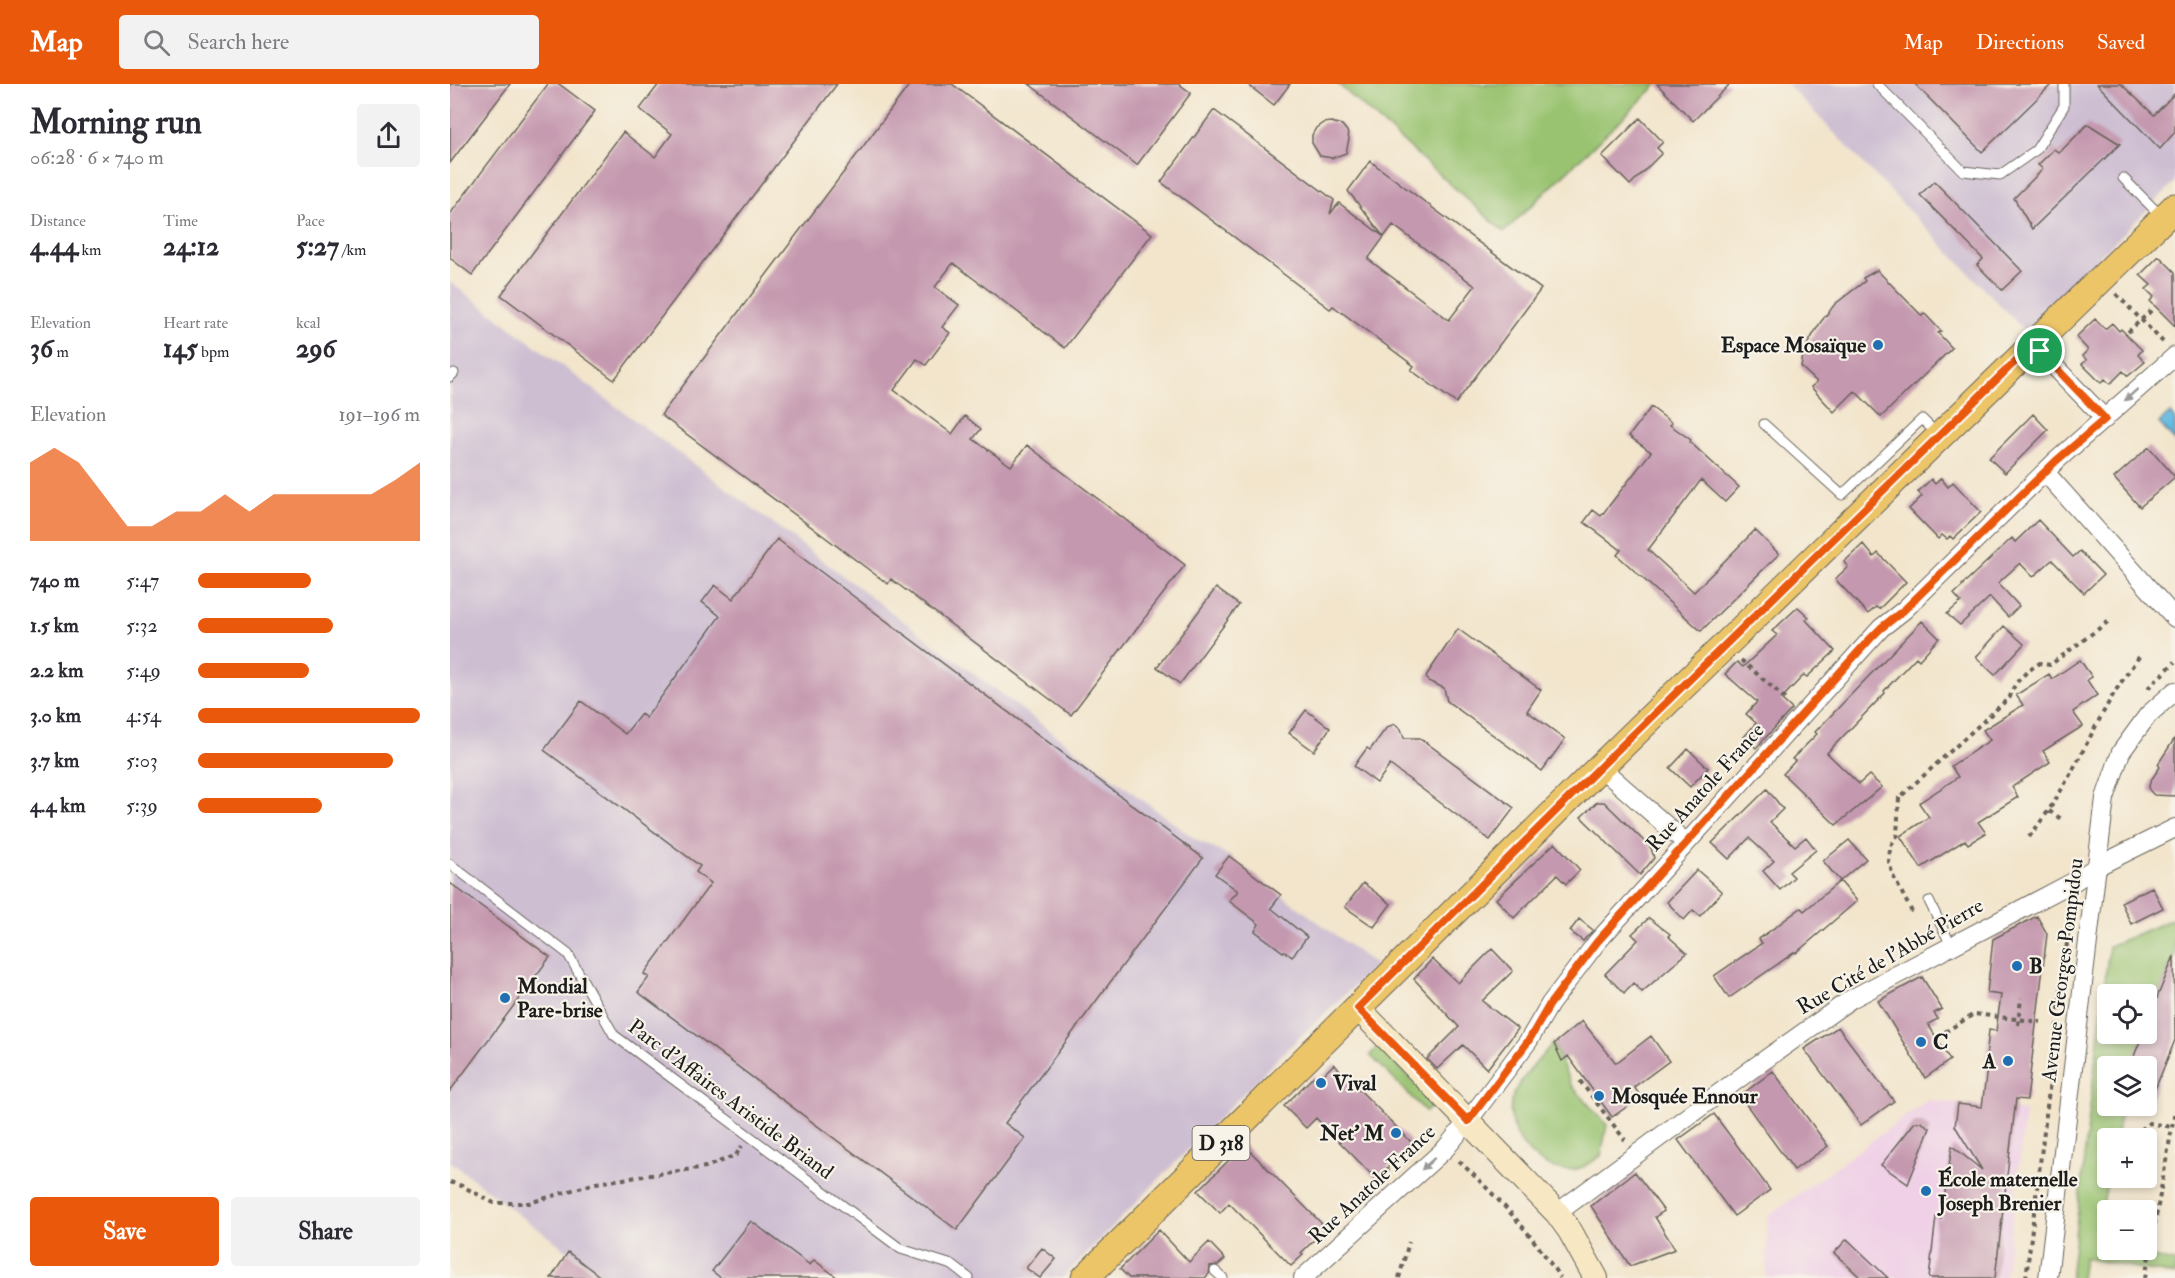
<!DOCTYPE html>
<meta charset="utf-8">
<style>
:root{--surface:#fff;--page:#f2f2f3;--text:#2b2b33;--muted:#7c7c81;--accent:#ea580c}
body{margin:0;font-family:"IM FELL Double Pica",serif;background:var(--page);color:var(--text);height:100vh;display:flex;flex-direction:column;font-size:22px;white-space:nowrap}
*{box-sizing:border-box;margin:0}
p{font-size:20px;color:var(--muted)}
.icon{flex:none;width:33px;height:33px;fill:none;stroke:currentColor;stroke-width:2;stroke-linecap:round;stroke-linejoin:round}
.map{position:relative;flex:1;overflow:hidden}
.side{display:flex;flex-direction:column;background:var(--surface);width:450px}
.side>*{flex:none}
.tools{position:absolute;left:1647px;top:900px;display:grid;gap:12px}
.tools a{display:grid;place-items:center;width:60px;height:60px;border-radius:6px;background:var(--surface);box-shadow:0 3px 9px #0003;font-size:30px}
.pin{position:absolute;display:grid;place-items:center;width:51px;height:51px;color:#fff;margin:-26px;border:3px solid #fff;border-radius:50%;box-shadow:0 2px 6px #0007}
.round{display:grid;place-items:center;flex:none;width:63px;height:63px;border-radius:6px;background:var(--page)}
.headline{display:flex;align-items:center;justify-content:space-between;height:102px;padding:0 30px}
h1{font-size:33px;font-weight:800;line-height:45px}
.metrics{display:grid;grid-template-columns:repeat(3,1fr);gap:9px;height:102px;padding:6px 30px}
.metrics div{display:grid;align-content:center}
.metrics b{font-size:26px;font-weight:800}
.metrics small{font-size:16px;font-weight:400}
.metrics p{font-size:16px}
.chart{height:168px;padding:12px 30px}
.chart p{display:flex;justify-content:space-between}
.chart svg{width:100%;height:108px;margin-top:6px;fill:var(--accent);opacity:.7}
.cta{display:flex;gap:12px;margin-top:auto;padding:12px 30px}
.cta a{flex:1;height:69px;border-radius:6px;background:var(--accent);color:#fff;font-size:24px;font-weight:800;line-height:69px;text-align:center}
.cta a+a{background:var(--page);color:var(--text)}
ul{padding:0 30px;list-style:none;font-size:20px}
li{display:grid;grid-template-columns:96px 72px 1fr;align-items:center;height:45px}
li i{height:15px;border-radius:8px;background:var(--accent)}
header{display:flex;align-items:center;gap:36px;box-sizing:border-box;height:84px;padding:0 30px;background:var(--accent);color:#fff}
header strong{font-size:28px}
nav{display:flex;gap:33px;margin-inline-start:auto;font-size:21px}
.search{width:420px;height:54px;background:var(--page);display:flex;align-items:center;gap:15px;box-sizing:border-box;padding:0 21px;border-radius:6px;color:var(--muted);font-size:22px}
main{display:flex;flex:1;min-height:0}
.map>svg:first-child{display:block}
.built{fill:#efd0e6}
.industrial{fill:#cdbed2}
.green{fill:#99c370;stroke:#5a7046;stroke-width:1.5}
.water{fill:#64b9e0;stroke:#406a7e;stroke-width:1.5}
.building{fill:#c498af}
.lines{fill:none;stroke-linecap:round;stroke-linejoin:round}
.service-casing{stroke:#67625a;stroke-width:11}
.minor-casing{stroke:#67625a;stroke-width:20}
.secondary-casing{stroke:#67625a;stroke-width:26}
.primary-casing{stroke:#67625a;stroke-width:29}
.path{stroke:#67625a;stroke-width:4;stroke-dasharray:4.5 4.5;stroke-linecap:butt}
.service{stroke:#fff;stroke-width:9}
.minor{stroke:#fff;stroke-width:18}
.secondary{stroke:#f7e8c3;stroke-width:24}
.primary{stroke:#ecc569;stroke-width:27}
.oneway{fill:#999}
.route-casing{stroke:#fff;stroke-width:12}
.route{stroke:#ea580c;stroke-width:8}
.poi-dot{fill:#1f6fb2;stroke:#f7f3e8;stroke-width:2}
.labels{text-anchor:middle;stroke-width:4.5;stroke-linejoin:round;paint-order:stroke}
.shield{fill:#f7f3e8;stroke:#5e5c59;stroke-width:1.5}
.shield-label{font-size:20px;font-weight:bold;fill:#1c1c1c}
.poi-label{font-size:21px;font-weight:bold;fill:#1c1c1c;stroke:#f7f3e8;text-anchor:start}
.street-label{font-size:21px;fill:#1c1c1c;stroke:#f7f3e8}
</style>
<header>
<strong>Map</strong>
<div class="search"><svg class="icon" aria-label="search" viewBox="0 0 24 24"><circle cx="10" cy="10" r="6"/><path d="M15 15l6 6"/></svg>Search here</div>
<nav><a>Map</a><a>Directions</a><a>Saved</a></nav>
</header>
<main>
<section class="side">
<div class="headline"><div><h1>Morning run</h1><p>06:28 · 6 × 740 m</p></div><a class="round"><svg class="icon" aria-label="share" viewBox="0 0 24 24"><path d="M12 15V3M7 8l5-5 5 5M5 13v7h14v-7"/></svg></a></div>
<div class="metrics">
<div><p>Distance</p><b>4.44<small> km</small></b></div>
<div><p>Time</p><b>24:12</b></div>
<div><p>Pace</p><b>5:27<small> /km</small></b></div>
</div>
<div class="metrics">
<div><p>Elevation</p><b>36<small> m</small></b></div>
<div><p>Heart rate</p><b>145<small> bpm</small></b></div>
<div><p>kcal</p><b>296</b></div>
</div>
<div class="chart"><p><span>Elevation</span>191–196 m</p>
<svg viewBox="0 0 160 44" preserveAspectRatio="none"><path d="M0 44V12L10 6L20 12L30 25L40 38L50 38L60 32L70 32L80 25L90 32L100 25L110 25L120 25L130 25L140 25L150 19L160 12V44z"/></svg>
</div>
<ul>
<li><b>740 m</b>5:47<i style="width:51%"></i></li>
<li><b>1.5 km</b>5:32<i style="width:61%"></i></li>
<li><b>2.2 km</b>5:49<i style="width:50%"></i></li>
<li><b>3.0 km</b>4:54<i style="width:100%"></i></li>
<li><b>3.7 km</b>5:03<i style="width:88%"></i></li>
<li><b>4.4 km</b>5:39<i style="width:56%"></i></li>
</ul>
<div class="cta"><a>Save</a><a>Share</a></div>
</section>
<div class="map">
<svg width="1725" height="1194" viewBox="0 0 1725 1194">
<rect width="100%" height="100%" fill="#f7f3e8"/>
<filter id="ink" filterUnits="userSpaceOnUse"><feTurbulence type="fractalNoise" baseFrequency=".0167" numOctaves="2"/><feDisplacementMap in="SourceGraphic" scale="12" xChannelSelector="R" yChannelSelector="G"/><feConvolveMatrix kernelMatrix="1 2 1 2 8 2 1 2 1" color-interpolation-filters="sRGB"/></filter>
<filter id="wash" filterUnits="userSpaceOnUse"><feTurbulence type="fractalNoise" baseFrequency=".008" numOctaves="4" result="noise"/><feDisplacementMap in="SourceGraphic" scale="24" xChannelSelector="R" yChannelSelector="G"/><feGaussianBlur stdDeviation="1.35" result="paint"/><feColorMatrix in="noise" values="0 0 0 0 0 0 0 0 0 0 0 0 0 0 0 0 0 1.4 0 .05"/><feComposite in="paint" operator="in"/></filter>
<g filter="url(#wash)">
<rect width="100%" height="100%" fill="#f2e5cc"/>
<path class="built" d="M1478 1016 1575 1028 1555 1194H1316L1318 1132Z"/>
<path class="industrial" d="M1337 0H1725V98L1575 247Z
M0 198 745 755 779 772 926 881 829 973 612 1194H155L69 1131 0 1077Z"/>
<path class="green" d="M888 0H1208L1054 148Z
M1725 834V870L1697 941 1696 910H1658V950H1693L1680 982H1658V1022H1664L1663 1024 1671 1027 1666 1054H1658V1094L1649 1142 1657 1144 1658 1166 1725 1178V1191L1634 1174 1631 1194H1620L1659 862Z
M1103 959 1121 1001 1157 1041 1151 1072C1143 1077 1136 1083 1127 1085 1091 1093 1056 1053 1061 1019 1063 1001 1091 974 1103 959Z
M928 962 985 1019 976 1028 920 971Z"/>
<path class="water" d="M1720 329 1725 335V357L1709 339Z"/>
<g id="blocks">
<path class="building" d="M0 0H60L0 79Z
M98 0H109L145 27 22 191 0 174V130Z
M209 0H387L164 296 51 211 173 48 205 73 222 50 190 25Z
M460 0H502L702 150 615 264 503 179 485 203 509 221 492 243 500 249 476 281 467 275 444 306 502 350 515 332 531 345 523 355 561 382 577 361 735 481 621 631 441 495 438 500 211 331Z
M579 0H729L741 9 687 81Z
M797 0H840L824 21Z
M1207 0H1280L1243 37Z
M1465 0H1602L1532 68Z
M1647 0H1671L1704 31 1725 9V48L1710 65Z
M764 26 884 116 880 130 889 119 934 153 918 175 999 236 1025 202 943 141 934 153 898 107 920 77 1091 205 1006 319 961 286 964 282 883 222 880 225 711 98Z
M1190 34 1213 58 1207 64 1212 69 1180 101 1152 72Z
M881 38 892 41 897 47 899 55 896 69 882 74 870 72 862 59V51L866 44 873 39Z
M1638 40 1670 60 1582 145 1564 114 1593 85 1588 81 1604 65 1609 69Z
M1484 97 1572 187 1552 206 1527 181 1533 175 1470 111Z
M1709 172 1725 188V242L1700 217 1704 213 1696 205 1701 201 1690 191Z
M1427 186 1472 232 1474 229 1491 247 1488 249 1502 264 1431 333 1405 307 1384 328 1361 303 1367 298 1351 283 1354 266 1370 239 1385 220 1415 197 1413 194Z
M1645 235 1655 245 1662 239 1669 247 1671 245 1692 266 1688 271 1695 278 1678 292 1673 287 1660 300 1655 295 1651 299 1632 280 1637 276 1632 272 1638 266 1626 253Z
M1201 323 1222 339 1220 341 1241 356 1240 358 1289 403 1275 418 1251 396 1198 466 1244 508 1305 446 1329 470 1251 547 1167 471 1171 466 1134 438 1143 426 1151 432 1201 368 1179 352Z
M1583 330 1598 346 1555 389 1539 374Z
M1699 363 1725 393 1690 423 1664 394Z
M1491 394 1498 403 1503 398 1531 428 1503 455 1500 452 1497 455 1492 451 1488 455 1459 425 1472 412 1468 408 1481 395 1485 400Z
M1588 436 1623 473 1630 467 1653 491 1634 509 1602 476 1583 493 1570 479 1548 499 1569 522 1558 533 1540 513 1510 541 1497 530 1511 518 1504 510 1513 502 1512 501 1562 454 1565 458Z
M327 455 753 774 555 1039 575 1054 507 1146 188 908 199 893 194 890 261 799 246 788 250 782 94 666 131 617 175 650 191 630 196 634 270 532 252 518 265 501 283 515Z
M1413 460 1424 473 1428 469 1456 498 1429 525 1426 523 1418 530 1385 495 1398 483 1394 478Z
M766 504 789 521 730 600 707 583Z
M1348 523 1359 533 1356 536 1385 567 1357 593 1354 591 1331 615 1342 625 1306 664 1294 653 1306 639 1296 630 1307 618 1275 590 1287 578 1293 583 1327 551 1322 547Z
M1472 537 1489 554 1469 576 1466 573 1434 607 1435 609 1377 669 1409 700 1419 691 1432 703 1386 741 1333 690 1345 677 1342 675 1367 650 1365 648Z
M1554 542 1574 560 1545 591 1526 573Z
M1008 545 1091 606 1077 627 1115 655 1092 687 997 617 994 604 978 597 976 593 978 589Z
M1630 576 1642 593 1637 596 1647 611 1623 628 1633 642 1593 667 1600 678 1562 703 1568 713 1528 738 1536 749 1518 760 1515 756 1471 784 1450 752 1479 733 1469 719 1508 693 1501 682 1540 656 1533 646 1573 621 1566 611 1599 590 1602 595Z
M856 626 880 644 864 667 839 649Z
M945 640 951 645 954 654H970L1064 724 1040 756 940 681 927 699 904 682 917 664 920 666 937 643Z
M1725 654V712L1704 711 1700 707 1699 702 1701 696 1710 683 1708 680Z
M1238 665 1258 684 1240 703 1220 684Z
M1317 705 1333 725 1320 738 1345 762 1356 753 1366 766 1339 788 1344 793 1330 806 1313 787 1324 777 1299 754 1279 775 1262 759Z
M1147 718H1154L1201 764 1204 774 1190 791 1131 733Z
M1399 756 1416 775 1390 797 1373 777Z
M1105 759 1130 786 1116 800 1107 791 1064 834 1046 815Z
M779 772 831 811 821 824 857 853 842 873 834 867 833 868 805 847 809 840 779 817 788 807 765 790Z
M1247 786 1272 808 1250 832 1243 826 1234 836 1217 818Z
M1390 797 1407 817 1346 869 1345 868 1279 914 1264 892 1312 859 1309 855 1351 824 1354 827Z
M0 799 100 873 0 1007Z
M913 799 941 820 924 843 895 823Z
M1702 803 1713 824 1681 840 1671 818Z
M1587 832 1597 850 1577 1016 1566 1015 1545 1194H1479L1486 1133 1491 1135 1502 1062 1532 1086 1505 1042 1508 1020 1532 1023 1538 976 1536 975 1539 946 1546 947 1551 911 1537 909 1543 855Z
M1199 834 1220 850 1218 852 1237 869 1192 908 1183 899 1174 909 1155 890 1188 856 1182 850Z
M1129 835 1143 846 1133 857 1120 847Z
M1042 865 1063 887 1032 917 1068 945 1037 985 1013 961 987 985 977 975 1009 943 964 895 982 875 1008 899Z
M1724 872 1725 956 1697 1025 1696 982H1680L1693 950H1696V941Z
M1472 893 1492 925 1484 929 1488 935 1478 940 1500 976 1475 994 1428 917Z
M1132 937 1166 979 1201 952 1219 977 1184 1003 1191 1013 1162 1033 1118 972 1112 977 1104 960Z
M1388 943 1444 1017 1411 1041 1354 965Z
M884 980 962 1059 937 1084 939 1086 928 1097 866 1034 856 1044 834 1022 864 992 868 996Z
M1323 987 1378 1062 1344 1086 1290 1012Z
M1264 1030 1320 1106 1284 1132 1228 1056Z
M1465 1038H1471L1480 1044 1458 1100 1431 1081Z
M794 1061 876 1144 851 1169 853 1171 841 1182 779 1119 770 1129 748 1107Z
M1185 1088 1214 1127 1205 1133 1225 1165 1180 1182 1141 1122Z
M301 1137 360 1181 364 1176 388 1194H271L262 1187Z
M709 1146 739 1178 759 1158 775 1175 768 1181 760 1182 759 1190 755 1194H679L670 1185Z
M1397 1155 1438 1194H1411L1384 1169Z
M592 1164 606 1175 590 1194 576 1184Z
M118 1168 152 1194H101Z"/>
</g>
</g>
<g filter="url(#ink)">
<use href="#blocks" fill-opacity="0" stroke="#67625a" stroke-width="1.5"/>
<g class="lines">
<defs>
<path id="service" d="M1427 0 1513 87 1550 91 1586 66 1614 22V0
M1673 94 1712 133
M0 293 4 289
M1314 340 1392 411 1472 335 1487 350
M0 780 118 870 164 951 451 1165 502 1181 519 1194
M1479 817 1501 861
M765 1187 773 1194"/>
<path id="minor" d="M1583 260 1655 335
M1595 388 1725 534
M1150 683 1236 759
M1107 1129 1306 982 1401 915 1625 797 1646 783 1725 744
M853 1194 996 1064 1018 1037 1079 956 1100 920 1147 858 1431 544 1454 526 1606 377 1725 272
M1598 1194 1655 714 1671 668 1698 631 1725 607"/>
<path id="secondary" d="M908 924 1107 1129 1120 1147 1146 1194"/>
<path id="primary" d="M635 1194 1150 683 1725 123"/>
</defs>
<use href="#service" class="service-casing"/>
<use href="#minor" class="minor-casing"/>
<use href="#secondary" class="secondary-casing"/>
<use href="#primary" class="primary-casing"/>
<path class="path" d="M1666 210 1713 258
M1678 248 1704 224
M1291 576 1337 616
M1698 604 1725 578
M1599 727 1613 736
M1579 753C1616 707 1634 661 1663 611 1671 598 1680 585 1689 573
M1462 828 1443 792 1439 778 1440 763 1447 752 1449 714 1560 613C1564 597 1576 588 1590 579L1600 581 1659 537
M1568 941 1571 914
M1495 948 1524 930 1591 938
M1130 997 1175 1056
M1691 1046 1699 1039 1722 1043
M1009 1077C1048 1114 1081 1148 1110 1194
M0 1098 12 1102 44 1119H79L146 1099 256 1083 286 1071 292 1062
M949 1194 959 1158
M1576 1194 1622 818
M1695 1194 1725 1027"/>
<use href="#service" class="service"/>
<use href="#minor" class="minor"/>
<use href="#secondary" class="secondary"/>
<use href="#primary" class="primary"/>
</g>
<defs><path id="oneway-solid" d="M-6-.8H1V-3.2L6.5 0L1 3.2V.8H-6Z" transform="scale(1.5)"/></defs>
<g class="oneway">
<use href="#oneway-solid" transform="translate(1681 311) rotate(138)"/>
<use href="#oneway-solid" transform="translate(978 1080) rotate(138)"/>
</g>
</g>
<g class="lines" filter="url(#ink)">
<defs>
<path id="route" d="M1583 260 1655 335 1606 377 1454 526 1431 544 1420 555 1147 858 1100 920 1079 956 1018 1037 908 924 1150 683Z"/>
</defs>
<use href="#route" class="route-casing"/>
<use href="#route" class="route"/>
</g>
<g class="poi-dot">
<circle cx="1428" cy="261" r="6"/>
<circle cx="1567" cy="882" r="6"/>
<circle cx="55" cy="914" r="6"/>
<circle cx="1471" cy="958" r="6"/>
<circle cx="1558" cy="977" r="6"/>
<circle cx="871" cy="999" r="6"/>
<circle cx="1149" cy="1012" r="6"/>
<circle cx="946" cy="1049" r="6"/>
<circle cx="1476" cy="1107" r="6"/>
</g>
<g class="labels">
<rect class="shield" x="742.5" y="1042" width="57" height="34" rx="4.5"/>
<g class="shield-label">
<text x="771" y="1066">D 318</text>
</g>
<g class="poi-label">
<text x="1416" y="268" text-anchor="end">Espace Mosaïque</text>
<text x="1579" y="889">B</text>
<text x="67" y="909">Mondial<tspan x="67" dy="24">Pare-brise</tspan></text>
<text x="1483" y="965">C</text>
<text x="1546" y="984" text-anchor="end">A</text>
<text x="883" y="1006">Vival</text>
<text x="1161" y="1019">Mosquée Ennour</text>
<text x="934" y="1056" text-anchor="end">Net' M</text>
<text x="1488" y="1102">École maternelle<tspan x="1488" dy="24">Joseph Brenier</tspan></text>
</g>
<g class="street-label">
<text transform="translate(1255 703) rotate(-48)" y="7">Rue Anatole France</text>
<text transform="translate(1440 872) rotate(-30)" y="7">Rue Cité de l'Abbé Pierre</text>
<text transform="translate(1612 886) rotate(-83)" y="7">Avenue Georges Pompidou</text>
<text transform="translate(281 1015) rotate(37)" y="7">Parc d'Affaires Aristide Briand</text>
<text transform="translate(922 1100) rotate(-43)" y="7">Rue Anatole France</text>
</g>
</g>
</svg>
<div class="tools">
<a><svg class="icon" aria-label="locate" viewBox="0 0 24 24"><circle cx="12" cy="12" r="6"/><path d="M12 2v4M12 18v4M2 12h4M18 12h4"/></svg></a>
<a><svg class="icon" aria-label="layers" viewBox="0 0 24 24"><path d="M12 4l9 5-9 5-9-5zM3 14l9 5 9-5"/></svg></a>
<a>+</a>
<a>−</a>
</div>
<div class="pin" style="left:1590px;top:267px;background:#1e9e55"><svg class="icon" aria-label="arrive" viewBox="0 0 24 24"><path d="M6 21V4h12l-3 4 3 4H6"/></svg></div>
</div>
</main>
